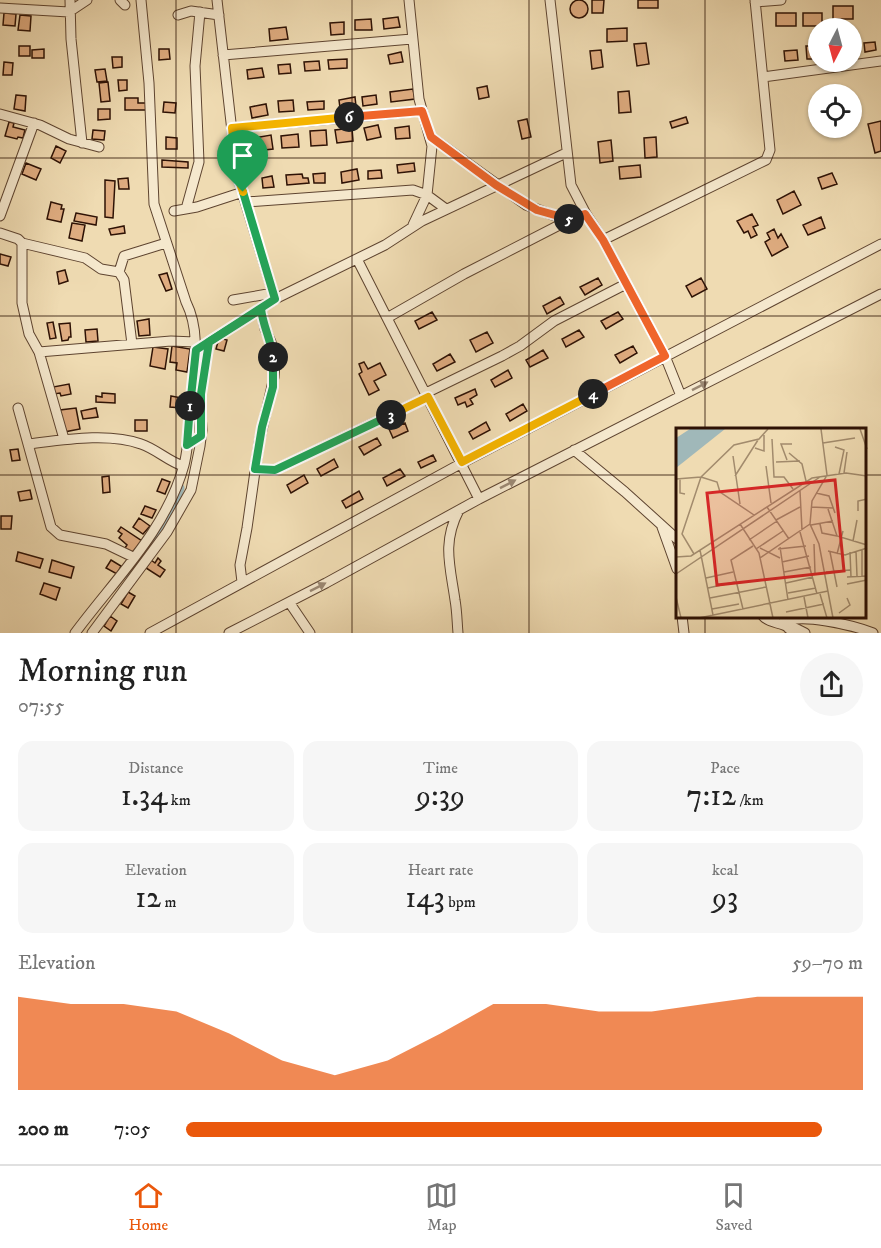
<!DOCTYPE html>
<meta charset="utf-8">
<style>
:root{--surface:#fff;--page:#f6f6f6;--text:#222;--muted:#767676;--line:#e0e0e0;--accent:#ea580c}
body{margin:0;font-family:"IM FELL DW Pica",serif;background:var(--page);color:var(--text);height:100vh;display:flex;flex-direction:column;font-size:22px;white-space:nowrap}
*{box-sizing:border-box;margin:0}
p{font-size:20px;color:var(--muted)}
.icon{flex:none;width:33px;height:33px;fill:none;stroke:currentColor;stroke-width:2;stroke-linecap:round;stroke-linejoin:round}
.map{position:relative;height:633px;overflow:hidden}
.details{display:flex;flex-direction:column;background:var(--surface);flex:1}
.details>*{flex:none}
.needle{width:39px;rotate:186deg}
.tools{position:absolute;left:808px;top:18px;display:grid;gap:12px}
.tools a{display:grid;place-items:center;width:54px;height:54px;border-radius:50%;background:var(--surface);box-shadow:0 2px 4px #0004;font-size:30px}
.pin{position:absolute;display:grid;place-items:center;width:51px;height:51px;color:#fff;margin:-62px -26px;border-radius:50% 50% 50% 0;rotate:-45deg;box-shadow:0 0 6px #0007}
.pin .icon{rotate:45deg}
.km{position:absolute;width:30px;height:30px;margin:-15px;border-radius:50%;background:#222;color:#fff;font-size:16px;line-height:30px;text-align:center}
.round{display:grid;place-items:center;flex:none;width:63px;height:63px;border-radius:32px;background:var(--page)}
.summary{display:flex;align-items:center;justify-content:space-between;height:102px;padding:0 18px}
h1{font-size:33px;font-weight:600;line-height:45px}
.figures{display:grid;grid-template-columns:repeat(3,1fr);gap:9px;height:102px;padding:6px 18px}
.figures div{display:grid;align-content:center;border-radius:15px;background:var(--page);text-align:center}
.figures b{font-size:30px;font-weight:600}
.figures small{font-size:16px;font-weight:400}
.figures p{font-size:16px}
.chart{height:168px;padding:12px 18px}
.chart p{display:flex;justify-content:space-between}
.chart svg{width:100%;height:108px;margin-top:6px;fill:var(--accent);opacity:.7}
ul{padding:0 18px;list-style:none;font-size:20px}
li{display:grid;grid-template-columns:96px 72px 1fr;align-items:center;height:45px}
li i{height:15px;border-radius:8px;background:var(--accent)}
.tabs{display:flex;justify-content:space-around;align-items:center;height:84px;border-top:2px solid var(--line);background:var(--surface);font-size:16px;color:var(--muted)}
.tabs a{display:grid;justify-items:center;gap:3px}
.tabs .on{color:var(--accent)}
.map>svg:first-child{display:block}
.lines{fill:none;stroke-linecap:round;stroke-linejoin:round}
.canal{stroke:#a0b8b9;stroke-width:9}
.building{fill:#dfac80;stroke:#2e1205;stroke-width:1.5}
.minor-casing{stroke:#5e4430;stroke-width:11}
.minor{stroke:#f5e8cd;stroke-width:9}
.oneway{fill:#9b8873}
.split-1-casing{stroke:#fff;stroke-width:12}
.split-2-casing{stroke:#fff;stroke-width:12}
.split-3-casing{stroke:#fff;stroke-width:12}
.split-4-casing{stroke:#fff;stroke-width:12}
.split-5-casing{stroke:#fff;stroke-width:12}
.split-6-casing{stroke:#fff;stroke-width:12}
.split-7-casing{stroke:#fff;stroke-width:12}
.split-1{stroke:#22a559;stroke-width:8}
.split-2{stroke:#22a559;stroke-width:8}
.split-3{stroke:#22a559;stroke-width:8}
.split-4{stroke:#f5b400;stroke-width:8}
.split-5{stroke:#f0652b;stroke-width:8}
.split-6{stroke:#f0652b;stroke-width:8}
.split-7{stroke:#f5b400;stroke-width:8}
.grid{fill:none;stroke:#2e1205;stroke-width:1.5;stroke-opacity:0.55}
.inset-road{fill:none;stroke:#a28b6d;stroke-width:1.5}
.view{fill:#d62828;fill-opacity:0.15;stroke:#d62828;stroke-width:3}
.inset-edge{fill:none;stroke:#2e1205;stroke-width:3}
</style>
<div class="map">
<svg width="881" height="633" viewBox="0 0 881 633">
<rect width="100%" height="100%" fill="#efdbb2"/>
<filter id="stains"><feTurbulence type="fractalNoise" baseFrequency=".00333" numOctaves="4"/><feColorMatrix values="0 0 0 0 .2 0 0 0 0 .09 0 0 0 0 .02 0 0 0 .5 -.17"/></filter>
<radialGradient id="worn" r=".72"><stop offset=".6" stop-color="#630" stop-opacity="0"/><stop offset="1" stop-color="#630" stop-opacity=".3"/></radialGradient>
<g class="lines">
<path class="canal" d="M130 575 171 513 180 488"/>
</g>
<path class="building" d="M592 0H604L603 13H592Z
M638 0H658V8H638Z
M570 9a9 9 0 1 1 18 0a9 9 0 1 1-18 0Z
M833 6H853V19H833Z
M4 13 16 14 15 26 3 25Z
M776 13H796V26H776Z
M803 13H822V26H803Z
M20 15 31 16 30 31 18 30Z
M398 17 400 27 384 29 383 19Z
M371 19 372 30H355V20Z
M344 22V34L331 35 330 23Z
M286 27 288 39 270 41 269 29Z
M627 28V41L607 42V29Z
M875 42 876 50 865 52 864 43Z
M646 43 649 64 637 66 634 44Z
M19 46H30V56H19Z
M806 46H819V59H807Z
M44 49V58H32V50Z
M159 49H169L170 59 159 60Z
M601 50 603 67 592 69 590 51Z
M797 50 798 60 785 61 784 51Z
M401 52 403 62 390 64 388 55Z
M112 57H122V67L113 68Z
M347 59V68L329 69 328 60Z
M319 61 320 70 305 71 304 62Z
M4 62 13 63 12 75H3Z
M290 64 291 73 279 74 278 65Z
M262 68 264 77 248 79 247 70Z
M105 69 107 81 97 82 95 70Z
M118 80H127V90L119 91Z
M108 82 110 101 101 102 99 83Z
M487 86 489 97 479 99 477 88Z
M413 89 415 99 391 102 390 92Z
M629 91 631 112 619 113 618 92Z
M16 95 26 96 25 111 14 109Z
M376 95 377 104 363 106 362 97Z
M355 97 356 106 340 108 339 100Z
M125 98H138V103H146V110H125Z
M293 100 294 111 279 112 278 101Z
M324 101V109L308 110 307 102Z
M164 102 176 103 175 113 163 112Z
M266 104 268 115 252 118 250 107Z
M98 109H110V119L98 120Z
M686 117 688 123 672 128 670 122Z
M527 119 531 137 522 139 518 121Z
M881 121V151L875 153 868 124Z
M9 122 14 123 13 127 25 130 23 138 18 137 17 139 5 136Z
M378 125 381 137 367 140 364 128Z
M409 126 410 138 396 139 395 128Z
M352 128 353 141 337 143 335 130Z
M93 130 105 131 104 140 92 139Z
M326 130 327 145 311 146 310 131Z
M298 134 299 147 282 148 281 136Z
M271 135 273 149 256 151 254 138Z
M166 137 177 138V149H166Z
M656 137 657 157 645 158 644 138Z
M611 140 613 161 600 163 598 142Z
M56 146 66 151 60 163 51 158Z
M162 160 188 162V168L162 167Z
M26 163 41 169 36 180 22 174Z
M414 163 415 171 398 173 397 165Z
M640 165 641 177 620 179 619 167Z
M357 169 359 180 342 183 341 172Z
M381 170 382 178 368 179V171Z
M325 173V183H314L313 174Z
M832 173 837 184 822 189 818 178Z
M302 174 303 178H308L309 183 287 185 286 175Z
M272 176 274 187 263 188 262 178Z
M128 178 129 189H119L118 179Z
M105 180 115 181 113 218 105 217Z
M794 191 801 205 783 214 777 200Z
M51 202 62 205 61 209H64L61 222 47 219Z
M76 213 97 217 96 225 74 221Z
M752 214 758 225 753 227 757 235 751 238 748 231 744 233 737 221Z
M821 217 825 228 808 235 803 225Z
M72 223 85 225 82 241 69 238Z
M124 226 125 233 111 235 109 229Z
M774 229 778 238 781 234 788 247 772 256 765 242 770 239 767 233Z
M0 254 11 257 8 266 0 264Z
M65 270 68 281 59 284 57 272Z
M167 273 172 289 166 291 159 275Z
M598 278 602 285 585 295 580 287Z
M701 278 707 289 692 297 686 286Z
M560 297 564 304 547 314 543 306Z
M432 312 437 320 419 329 415 321Z
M618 312 623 319 606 329 601 321Z
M149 319 150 335 139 336 137 321Z
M53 322 56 338 50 339 47 323Z
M70 323 71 337H69L68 340 62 341 59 324Z
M97 329 98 341 86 342 85 330Z
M579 330 584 337 566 347 562 339Z
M487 332 493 343 476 352 470 340Z
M219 338 227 340 224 351 216 349Z
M172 346 190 349 187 372 176 370 177 363 170 362Z
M633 346 637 353 620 363 615 355Z
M153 347 168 349 165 369 150 366Z
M543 350 548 358 530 367 526 360Z
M450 354 455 362 437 371 433 364Z
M364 362 368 369 380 363 386 375 374 381 379 390 369 395 359 374 362 372 359 364Z
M508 370 512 378 495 387 491 380Z
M69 384 71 394 61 396 60 393 54 394 53 387Z
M475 389 477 395 470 399 473 404 467 407 465 402 458 405 455 398Z
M102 393 115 394V403L96 402V396L102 397Z
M171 396 182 398 181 408 170 407Z
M523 404 527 411 510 421 506 414Z
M76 408 80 429 64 432 60 410Z
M96 408 98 417 83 419 81 411Z
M135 420H147V431H135Z
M486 422 490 430 473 439 469 432Z
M405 423 408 431 393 438 389 429Z
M377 438 381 445 364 455 359 447Z
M18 449 20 460 12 461 10 450Z
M433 455 436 461 421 468 418 462Z
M334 459 338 467 321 476 317 469Z
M400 469 405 476 387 486 383 478Z
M304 475 308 483 291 493 287 485Z
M109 476 110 492 103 493 102 477Z
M162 479 170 482 165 494 157 491Z
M30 490 32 499 20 501 18 492Z
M359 491 363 499 346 508 342 501Z
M145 506 156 510 152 518 141 514Z
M1 516H12L11 529H1Z
M139 518 150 526 143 534 133 527Z
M121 527 142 541 131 554 125 548 127 545 119 538 122 534 118 531Z
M18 552 43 559 40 568 16 561Z
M158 558 161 561 158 565 165 570 160 577 146 568 151 560 155 563Z
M52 560 74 567 71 578 49 572Z
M111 560 121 566 117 574 106 568Z
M44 583 60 588 56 600 40 594Z
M128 592 135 596 128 608 121 604Z
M110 616 117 621 111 631 104 626Z"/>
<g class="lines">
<defs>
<path id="minor" d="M70 0 71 39 82 143
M120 0 125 5
M217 0 237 175 275 299
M409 0 419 99 432 146 427 195 413 225
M550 0 571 185 586 214 603 240 665 356 681 396
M755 2 781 0
M0 8 69 12 87 0
M178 15 191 11 219 15
M223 55 412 39
M763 77 881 61
M0 114 40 125 69 139 99 147
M232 128 422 111
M431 137 526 205 558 217 571 219
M246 202 413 190 427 195 446 209
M186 209 199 162 195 66 200 12
M174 211 197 207 243 192
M0 216 34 123
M0 233 18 239 22 243V303L29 334 39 352 64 439
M603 240 766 160 770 150 755 0
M22 243 85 258 101 269 119 272 124 280 132 344
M357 259 479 499
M119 272 124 256 166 243
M233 300 273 293
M387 318 464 274 571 219 586 214
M197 350 275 299 385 245 422 221 566 153
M39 352 171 341 195 342
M426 393 502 356 520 346 554 321 626 284
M18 408 51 527 60 535 106 544 133 557
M28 444C62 440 109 432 141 444 156 449 168 461 183 466
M574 450 625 492 677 539
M255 469 275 470 428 397
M662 527 677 569
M242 582 240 565 247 528 259 443 274 377 275 364 271 342 265 329 261 309
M289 602 310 633
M682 616 684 633
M763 616C771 626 786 620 792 633
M782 624C797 611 855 626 873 633
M788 628H795L805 633
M75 633C114 580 166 531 184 465 190 441 189 416 192 392 195 361 200 330 186 302L154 204 149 83 141 0
M92 633 167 532 191 490 200 446 202 430 200 394 209 342
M150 633 462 463 881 244
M229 633 326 583 479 499 881 294
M458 633C457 622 457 611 455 600 450 565 442 543 459 510"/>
</defs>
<use href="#minor" class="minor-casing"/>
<use href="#minor" class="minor"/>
</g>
<defs><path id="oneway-solid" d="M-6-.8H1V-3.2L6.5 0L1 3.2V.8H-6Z" transform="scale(1.5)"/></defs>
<g class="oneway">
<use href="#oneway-solid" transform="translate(700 386) rotate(-27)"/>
<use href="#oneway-solid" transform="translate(508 484) rotate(-27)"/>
<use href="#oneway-solid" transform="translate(318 587) rotate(-27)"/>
</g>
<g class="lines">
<defs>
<path id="split-1" d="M190 406 196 350 275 299 243 192"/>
<path id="split-2" d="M190 406 187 445 201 436V394L209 342 261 309C263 326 271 340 273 357"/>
<path id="split-3" d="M273 357V387L262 427 255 469 275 470 391 415"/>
<path id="split-4" d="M391 415 428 397 462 462 593 394"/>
<path id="split-5" d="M569 219 585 214 603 240 665 356 593 394"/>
<path id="split-6" d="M349 117 422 111 431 137 496 185 537 210 569 219"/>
<path id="split-7" d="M243 192 237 175 232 128 349 117"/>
</defs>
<use href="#split-1" class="split-1-casing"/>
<use href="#split-2" class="split-2-casing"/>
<use href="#split-3" class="split-3-casing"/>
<use href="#split-4" class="split-4-casing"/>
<use href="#split-5" class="split-5-casing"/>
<use href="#split-6" class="split-6-casing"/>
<use href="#split-7" class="split-7-casing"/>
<use href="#split-1" class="split-1"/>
<use href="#split-2" class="split-2"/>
<use href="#split-3" class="split-3"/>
<use href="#split-4" class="split-4"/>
<use href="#split-5" class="split-5"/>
<use href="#split-6" class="split-6"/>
<use href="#split-7" class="split-7"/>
</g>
<path class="grid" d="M176 0V633M352 0V633M529 0V633M705 0V429M0 158H881M0 316H881M0 475H677M864 475H881M705 616V633"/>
<g transform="translate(676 428)">
<rect width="190" height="190" fill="#efdbb2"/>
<path d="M14 1H49L0 40V10Z" fill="#a0b8b9"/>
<path class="inset-road" d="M145 1 151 47 136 73 134 96 143 116 157 190M184 1 191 21M96 11 98 49H108L117 61M147 15 179 10M159 19 168 22 163 46M79 20 88 23V7M113 25 126 36 130 53M57 28 64 76M111 32 105 16H116M100 34 124 33M90 38 95 75M168 45 171 24M59 48 82 12M25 49 41 54 44 64 78 87M4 50V65L9 66M0 51 25 49 58 17 83 11 92 1M124 63 126 102M140 65 153 68 159 85M91 79 113 111M135 79 157 80M152 81 161 108 191 117M182 83V73L191 71M100 92 124 79M64 96 83 125 97 190M144 96 146 105 161 108M135 97 157 93M124 104 141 166M73 112 101 93M177 113 181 92M138 116 139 145M104 119 112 172M84 120 104 130M80 121 107 103M102 121 130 118M24 122 37 187M152 123 169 127 191 120M180 123 181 148M154 124 161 159M174 124 175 149M18 126 6 106 25 49M161 126 167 103M0 129 15 128 136 50 170 45 191 48M84 130 134 96M106 134 133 128M108 144 135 139M150 144 174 142M0 146 144 49M186 148V121M171 149 191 148M30 150 57 144M110 155 137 149M171 156 191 152M32 160 59 154M112 165 140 160M144 166 151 190M0 169 5 190M128 169 132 190M34 170 90 159M36 181 63 176M67 181 55 132 77 118M110 184 148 176M163 185 174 177 171 170M23 190 152 163"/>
<path class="view" d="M159 52 168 143 41 157 31 65Z"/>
<rect width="190" height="190" class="inset-edge"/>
</g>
<rect width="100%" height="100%" filter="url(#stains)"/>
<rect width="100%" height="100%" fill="url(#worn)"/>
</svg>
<div class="tools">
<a><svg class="needle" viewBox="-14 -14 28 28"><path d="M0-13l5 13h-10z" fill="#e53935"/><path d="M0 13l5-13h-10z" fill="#767676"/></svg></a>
<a><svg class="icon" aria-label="locate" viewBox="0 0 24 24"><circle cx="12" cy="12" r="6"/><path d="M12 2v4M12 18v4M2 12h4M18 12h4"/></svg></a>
</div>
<div class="pin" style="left:243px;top:192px;background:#1e9e55"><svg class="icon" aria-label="arrive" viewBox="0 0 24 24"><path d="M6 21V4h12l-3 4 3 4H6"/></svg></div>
<b class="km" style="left:190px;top:406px">1</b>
<b class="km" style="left:273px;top:357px">2</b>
<b class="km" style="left:391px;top:415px">3</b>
<b class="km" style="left:593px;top:394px">4</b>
<b class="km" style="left:569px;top:219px">5</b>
<b class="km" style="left:349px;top:117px">6</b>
</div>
<section class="details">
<div class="summary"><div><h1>Morning run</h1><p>07:55</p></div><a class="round"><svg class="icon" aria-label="share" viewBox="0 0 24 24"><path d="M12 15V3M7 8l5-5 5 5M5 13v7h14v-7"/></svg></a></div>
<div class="figures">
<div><p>Distance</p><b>1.34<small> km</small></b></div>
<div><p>Time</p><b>9:39</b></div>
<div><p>Pace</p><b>7:12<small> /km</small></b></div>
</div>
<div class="figures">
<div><p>Elevation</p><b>12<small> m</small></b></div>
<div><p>Heart rate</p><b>143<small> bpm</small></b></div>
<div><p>kcal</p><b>93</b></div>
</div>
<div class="chart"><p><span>Elevation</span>59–70 m</p>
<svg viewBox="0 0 160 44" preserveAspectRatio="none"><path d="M0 44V6L10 9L20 9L30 12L40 21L50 32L60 38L70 32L80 21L90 9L100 9L110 12L120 12L130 9L140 6L150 6L160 6V44z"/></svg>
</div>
<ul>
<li><b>200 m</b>7:05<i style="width:94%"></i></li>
</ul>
</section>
<nav class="tabs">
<a class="on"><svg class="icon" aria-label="home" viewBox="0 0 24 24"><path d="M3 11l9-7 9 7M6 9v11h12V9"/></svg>Home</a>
<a><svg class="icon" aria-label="map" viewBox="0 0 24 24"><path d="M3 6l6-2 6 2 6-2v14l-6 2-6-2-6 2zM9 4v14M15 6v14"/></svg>Map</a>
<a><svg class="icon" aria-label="saved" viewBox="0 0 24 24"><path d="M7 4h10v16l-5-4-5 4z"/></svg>Saved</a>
</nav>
